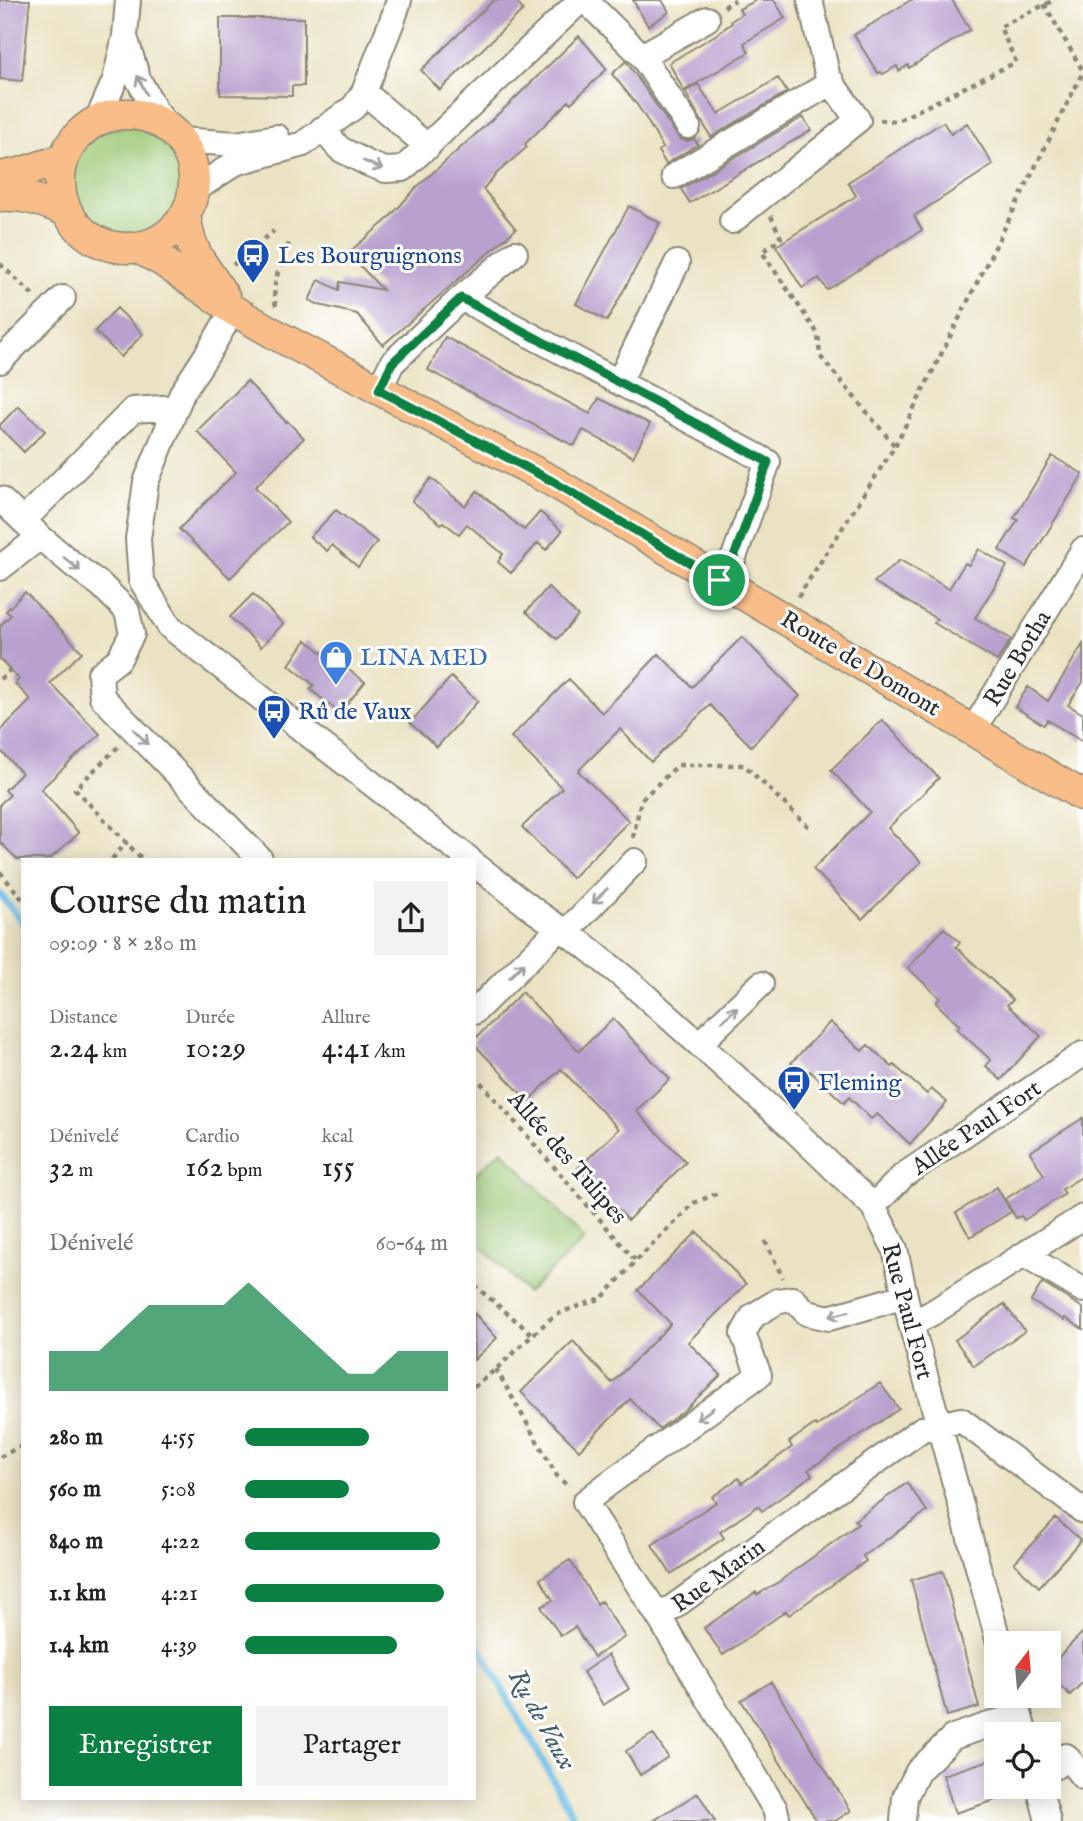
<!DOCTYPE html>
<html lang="fr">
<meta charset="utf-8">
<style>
:root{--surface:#fff;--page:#f2f2f2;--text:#222;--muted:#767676;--accent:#0b8043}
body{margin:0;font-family:"IM FELL English",serif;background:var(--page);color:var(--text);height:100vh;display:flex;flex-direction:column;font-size:26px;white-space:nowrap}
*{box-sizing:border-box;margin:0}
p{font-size:23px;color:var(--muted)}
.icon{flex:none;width:38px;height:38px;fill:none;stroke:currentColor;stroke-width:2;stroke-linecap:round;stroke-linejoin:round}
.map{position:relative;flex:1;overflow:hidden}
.details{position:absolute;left:21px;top:858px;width:455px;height:942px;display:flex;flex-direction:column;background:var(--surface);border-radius:0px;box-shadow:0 4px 18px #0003}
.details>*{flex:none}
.needle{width:46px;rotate:16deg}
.fabs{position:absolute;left:984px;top:1631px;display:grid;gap:14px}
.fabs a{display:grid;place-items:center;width:77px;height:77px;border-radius:0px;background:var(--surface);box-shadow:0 4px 18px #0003;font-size:35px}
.pin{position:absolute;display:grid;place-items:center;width:60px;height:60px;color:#fff;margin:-30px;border:4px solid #fff;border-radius:50%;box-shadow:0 2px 7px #0007}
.round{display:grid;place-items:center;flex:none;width:74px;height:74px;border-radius:0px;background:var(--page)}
.overview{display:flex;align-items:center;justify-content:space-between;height:119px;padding:0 28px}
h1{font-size:38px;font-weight:600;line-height:52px}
.metrics{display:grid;grid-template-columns:repeat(3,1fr);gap:10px;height:119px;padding:7px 28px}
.metrics div{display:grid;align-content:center}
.metrics b{font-size:30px;font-weight:600}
.metrics small{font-size:19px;font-weight:400}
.metrics p{font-size:19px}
.chart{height:196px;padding:14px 28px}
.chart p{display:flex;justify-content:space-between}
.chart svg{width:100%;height:126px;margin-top:7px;fill:var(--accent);opacity:.7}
.button{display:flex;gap:14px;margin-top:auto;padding:14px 28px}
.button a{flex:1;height:80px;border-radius:0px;background:var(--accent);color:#fff;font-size:28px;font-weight:600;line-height:80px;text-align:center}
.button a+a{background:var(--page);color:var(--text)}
ul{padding:0 28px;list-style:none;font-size:23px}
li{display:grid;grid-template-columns:112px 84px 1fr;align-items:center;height:52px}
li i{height:18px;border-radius:9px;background:var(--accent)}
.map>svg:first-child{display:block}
.green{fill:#9cc773;stroke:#64794f;stroke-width:2}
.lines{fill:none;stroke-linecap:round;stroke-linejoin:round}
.stream{stroke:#6abce5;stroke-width:7}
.building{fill:#b8a1cf}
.minor-casing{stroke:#8a8777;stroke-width:28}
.major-casing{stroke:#8a8777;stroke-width:33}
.path{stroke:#8a8777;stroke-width:4.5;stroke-dasharray:5 5;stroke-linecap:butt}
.minor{stroke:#fff;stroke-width:24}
.major{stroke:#f8bd89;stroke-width:30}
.oneway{stroke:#a0a0a0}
.route-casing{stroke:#fff;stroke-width:14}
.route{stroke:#0b8043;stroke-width:9}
.labels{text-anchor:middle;stroke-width:6;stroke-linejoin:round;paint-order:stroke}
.transit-label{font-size:24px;fill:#164399;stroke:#fff;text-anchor:start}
.shop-label{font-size:24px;fill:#366cbe;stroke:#fff;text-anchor:start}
.street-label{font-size:24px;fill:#2b2b2b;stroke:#fff}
.water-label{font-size:26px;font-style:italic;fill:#415e6c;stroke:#fff}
</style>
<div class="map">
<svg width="1083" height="1821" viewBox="0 0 1083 1821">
<rect width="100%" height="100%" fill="#fff"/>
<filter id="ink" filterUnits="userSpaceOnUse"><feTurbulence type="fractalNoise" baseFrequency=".0143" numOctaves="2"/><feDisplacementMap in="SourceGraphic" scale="14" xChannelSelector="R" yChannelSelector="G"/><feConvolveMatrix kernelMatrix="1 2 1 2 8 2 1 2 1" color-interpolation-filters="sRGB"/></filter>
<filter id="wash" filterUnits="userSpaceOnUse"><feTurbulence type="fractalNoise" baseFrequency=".00686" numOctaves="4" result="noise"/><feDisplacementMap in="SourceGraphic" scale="28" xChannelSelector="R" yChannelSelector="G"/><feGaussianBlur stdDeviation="1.57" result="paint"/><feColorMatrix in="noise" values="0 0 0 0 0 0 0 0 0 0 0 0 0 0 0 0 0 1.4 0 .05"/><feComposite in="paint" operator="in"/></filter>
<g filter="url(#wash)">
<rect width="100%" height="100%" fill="#eae3c3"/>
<path class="green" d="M73 181a54 54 0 1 1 108 0a54 54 0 1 1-108 0Z
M502 1150 585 1239 527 1293 474 1238V1175Z"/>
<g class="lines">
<path class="stream" d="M0 894 23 923
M474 1638 576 1821"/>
</g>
<g id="blocks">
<path class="building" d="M0 0H30L22 81 0 79Z
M494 0H515L523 10 440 90 421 70Z
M633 0H662L669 12 648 26Z
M757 0H774L785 18 744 43 749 52 684 91 669 63 717 34 732 23 731 21 742 14 739 9Z
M911 0H952L970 30 909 68 908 65 899 71 897 66 883 74 881 72 878 73 854 35Z
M220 18H304V86H292V96L220 95Z
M579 36 607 69 571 103 569 101 525 144 527 147 496 174 483 189 516 229 383 345 357 314 319 305 309 300 319 280 339 290 340 282 383 290 348 253 388 219 417 187 507 106Z
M626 61 676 134 682 140 688 141 694 139 698 144 666 164 658 151 663 148 644 115 635 102 612 74Z
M778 78 787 92 711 137 685 92 698 84 718 114Z
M803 117 811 130 690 203 681 189Z
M943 122 951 134 967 123 993 165 914 216 922 230 827 290 819 278 802 288 776 246 856 196 848 182Z
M629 206 660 223 607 321 576 304Z
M117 308 143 334 121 357 95 331Z
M445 337 590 414 599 398 650 424 633 457 583 430 574 446 428 370Z
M247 381 286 422 287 421 304 438 255 487 288 522 230 578 179 529 236 472 197 431Z
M18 406 45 431 24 452 0 428V425Z
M1052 456 1083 474 1026 567 999 550 1018 520 1014 518Z
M431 478 465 506 477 491 524 530 540 512 562 531 546 550 538 543 511 573 498 562 503 554 467 524 459 534 443 522 441 524 412 501Z
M336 510 377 542 358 567 332 545 327 551 310 537Z
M979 549 1007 566 975 618 1011 639 997 661 934 623 937 619 874 582 900 560 949 589 965 563 969 565Z
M548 587 578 616 557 639 526 612Z
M25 592 82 652 50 683 100 734 41 789 79 833 50 859H17L0 842V804L10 795 5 790 22 773 0 750V731L31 700 15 684 19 679 0 659V626L11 615 6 611Z
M253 594 283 624 261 647 230 617Z
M742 637 800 696 751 746 710 705 651 762 620 729 578 771 629 821 572 878 522 827 562 788 511 737 569 679 602 713 659 654 692 687Z
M306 640 333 661 334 659 365 682 340 713 310 689 314 685 289 665Z
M1083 644V682L1068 705 1083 714V742L1047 720 1044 725 1015 707 1028 687 1048 701Z
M451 677 478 701 437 747 410 723Z
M882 720 939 778 888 828 921 862 862 919 813 869 870 812 831 770Z
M944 928 960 942 956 947 1013 1000 1007 1005 1041 1036 1001 1080 986 1066 991 1060 957 1029 960 1026 936 1003 940 998 908 968Z
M522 992 579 1051 613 1019 670 1079 636 1111 686 1162 628 1220 578 1168 619 1129 561 1069 528 1101 474 1044V1040Z
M830 1022 862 1051 868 1045 892 1067 894 1065 927 1094 931 1089 947 1102 910 1144 877 1114 871 1119 849 1097 844 1103 810 1071 805 1077 791 1063Z
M1083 1118V1176L1062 1189 1065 1194 1024 1220 1021 1216 1016 1218 1005 1199 1044 1175 1030 1152Z
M997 1187 1011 1212 970 1237 956 1213Z
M697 1232 746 1284 688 1342 721 1375 686 1409 659 1429 630 1399 579 1450 521 1392 573 1341 612 1383 671 1324 638 1290Z
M1042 1283 1083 1308V1329L1065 1318 1064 1320 1031 1301Z
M1004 1304 1025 1331 974 1366 955 1340Z
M474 1313 497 1338 474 1360Z
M880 1383 899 1409 808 1470 812 1475 762 1511 758 1506 720 1532 724 1538 671 1574 652 1545 716 1502 712 1497 739 1478 742 1483 792 1447 789 1442 815 1424 817 1426Z
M907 1483 927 1511 863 1556 866 1561 789 1615 786 1611 723 1655 704 1628 756 1592 757 1595 780 1581 858 1524 855 1520Z
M1056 1518 1081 1540 1039 1587 1014 1563Z
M570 1560 597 1604 601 1601 625 1637 594 1657 575 1627 561 1636 541 1607 553 1600 540 1579Z
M943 1571 979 1707 947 1716 911 1580Z
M1083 1632V1682L1070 1695 1048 1674V1668Z
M608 1655 629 1689 603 1705 583 1672Z
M771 1682 851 1811 835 1821H817L741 1700Z
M653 1734 668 1757 640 1775 626 1751Z
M990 1760 996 1777V1787H999L1002 1798 955 1813 943 1775Z
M698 1793 715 1821H653Z"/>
</g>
</g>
<g filter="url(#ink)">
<use href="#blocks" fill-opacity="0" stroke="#8a8777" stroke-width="2"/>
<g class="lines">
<defs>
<path id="minor" d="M585 0 642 56 707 19
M125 37 138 79 156 112 170 129
M642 56 688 126
M364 92 428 147
M97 121 115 80 125 36 128 0
M322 129 340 149 369 164 385 170 403 169 581 0
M181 140 236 144 277 137
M674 176 832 82
M193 191 235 163 303 144 354 107 364 92 394 16 399 0
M732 221 858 120 828 78 810 0
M461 298 515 253
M233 310 208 353 182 393 146 482 138 539 141 580 170 627 469 859
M0 361 63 298
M619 382 677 263
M379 390 392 363 461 298 768 462 734 557 719 580
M0 499 35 532
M23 521 133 410 176 407
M0 568 40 537 75 566 101 585 127 611 132 634 119 659 100 674 102 697 260 859
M973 730 1083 550
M474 864 535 911 584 945 632 984 788 1124 873 1206 895 1249 911 1324 999 1643
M566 932 635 861
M474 1012 560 928
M699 1044 761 984
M873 1206 904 1175 1083 1054
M1024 1255 1083 1290
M911 1324 932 1313 1083 1217
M659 1617 585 1502 608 1484 759 1375 743 1334 753 1316 778 1301 793 1299 807 1313 829 1318 905 1296
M1014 1696 1025 1734
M1048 1768 1056 1766 1066 1756 1083 1777
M1039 1787 1048 1821
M778 1821 775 1809 659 1617 922 1429 961 1420 1083 1511
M903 1821 905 1797 918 1771 953 1737 1019 1715"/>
<path id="major" d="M60 181a67 67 0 1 1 134 0a67 67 0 1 1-134 0Z
M0 177 20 173 63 159
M0 196C24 194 45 202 66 211
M185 216 190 239 197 256 225 298
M138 248 162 261 233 310 280 337 552 481 1083 796"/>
</defs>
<use href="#minor" class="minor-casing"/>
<use href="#major" class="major-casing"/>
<path class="path" d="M1044 4 1083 71
M724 7 735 0
M880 120 897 121 1016 62 1000 27 1054 0
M771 216 781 238 762 252 818 334 820 356 895 446
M0 264 35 297
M233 265 274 231
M276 306C270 284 282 263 289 243
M798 597 895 446 1083 72
M0 679 10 670
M118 747 75 789 142 859
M633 838 641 800 678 765H744L812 830
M112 859 127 842
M0 872 23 900
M474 1075 636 1261
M765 1241 783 1278
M474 1285 533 1335
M496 1369 557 1476 569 1487
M474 1387 496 1369 549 1320 562 1312 602 1298 636 1261 694 1203 718 1193
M0 1457 23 1445"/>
<use href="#minor" class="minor"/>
<use href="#major" class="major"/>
</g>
<defs><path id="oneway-shaft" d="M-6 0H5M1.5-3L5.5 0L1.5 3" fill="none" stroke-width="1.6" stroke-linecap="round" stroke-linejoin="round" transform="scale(1.75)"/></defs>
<g class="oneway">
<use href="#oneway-shaft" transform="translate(142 85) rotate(-117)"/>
<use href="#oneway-shaft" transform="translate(373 165) rotate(23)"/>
<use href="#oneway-shaft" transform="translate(72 564) rotate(39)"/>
<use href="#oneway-shaft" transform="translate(141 737) rotate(45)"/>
<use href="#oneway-shaft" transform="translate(600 896) rotate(134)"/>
<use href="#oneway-shaft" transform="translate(517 970) rotate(-45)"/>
<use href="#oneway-shaft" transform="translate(730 1014) rotate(-44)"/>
<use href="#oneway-shaft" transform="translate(839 1314) rotate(166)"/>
<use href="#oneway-shaft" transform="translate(705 1414) rotate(144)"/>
</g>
</g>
<g class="lines" filter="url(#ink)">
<defs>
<path id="route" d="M461 298 768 462 734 557 719 580 552 481 379 390 392 363Z"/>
</defs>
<use href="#route" class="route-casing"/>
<use href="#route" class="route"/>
</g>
<defs>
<symbol id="bus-pin" viewBox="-11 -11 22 30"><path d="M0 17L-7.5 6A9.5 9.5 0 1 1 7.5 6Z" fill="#1a4fb4" stroke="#fff"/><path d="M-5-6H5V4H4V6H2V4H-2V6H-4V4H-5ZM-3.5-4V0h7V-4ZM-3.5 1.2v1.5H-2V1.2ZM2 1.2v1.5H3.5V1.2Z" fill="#fff"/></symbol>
<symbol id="shop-pin" viewBox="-11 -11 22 30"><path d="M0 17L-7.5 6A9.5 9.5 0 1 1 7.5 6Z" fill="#3f7fe0" stroke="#fff"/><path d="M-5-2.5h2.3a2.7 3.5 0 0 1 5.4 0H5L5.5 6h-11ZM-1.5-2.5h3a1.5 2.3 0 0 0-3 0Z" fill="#fff"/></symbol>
</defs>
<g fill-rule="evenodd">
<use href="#bus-pin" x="234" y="236" width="38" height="52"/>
<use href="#shop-pin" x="317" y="638" width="38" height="52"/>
<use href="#bus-pin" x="255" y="692" width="38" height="52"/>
<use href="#bus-pin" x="775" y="1063" width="38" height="52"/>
</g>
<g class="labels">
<g class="transit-label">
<text x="278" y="263">Les Bourguignons</text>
<text x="298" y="719">Rû de Vaux</text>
<text x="818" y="1090">Fleming</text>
</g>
<g class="shop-label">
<text x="360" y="665">LINA MED</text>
</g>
<g class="street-label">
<text transform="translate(1017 658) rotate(-59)" y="8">Rue Botha</text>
<text transform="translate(861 663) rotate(31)" y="8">Route de Domont</text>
<text transform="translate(976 1127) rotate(-34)" y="8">Allée Paul Fort</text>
<text transform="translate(568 1157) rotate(49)" y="8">Allée des Tulipes</text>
<text transform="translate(908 1311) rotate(75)" y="8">Rue Paul Fort</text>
<text transform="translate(718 1575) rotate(-36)" y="8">Rue Marin</text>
</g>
<g class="water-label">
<text transform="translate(543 1719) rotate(61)" y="9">Ru de Vaux</text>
</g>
</g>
</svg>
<div class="fabs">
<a><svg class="needle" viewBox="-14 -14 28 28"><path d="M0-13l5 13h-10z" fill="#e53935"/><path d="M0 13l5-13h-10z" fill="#767676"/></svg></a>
<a><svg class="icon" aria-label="locate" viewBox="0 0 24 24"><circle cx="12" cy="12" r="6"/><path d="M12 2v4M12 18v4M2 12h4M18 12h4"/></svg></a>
</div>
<div class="pin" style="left:719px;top:580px;background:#1e9e55"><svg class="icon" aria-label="arrive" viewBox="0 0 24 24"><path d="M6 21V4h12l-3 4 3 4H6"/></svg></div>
<section class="details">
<div class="overview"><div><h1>Course du matin</h1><p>09:09 · 8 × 280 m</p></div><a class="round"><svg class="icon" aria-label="share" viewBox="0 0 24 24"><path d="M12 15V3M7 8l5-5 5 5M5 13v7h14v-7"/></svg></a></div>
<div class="metrics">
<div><p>Distance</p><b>2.24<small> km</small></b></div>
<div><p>Durée</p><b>10:29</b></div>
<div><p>Allure</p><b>4:41<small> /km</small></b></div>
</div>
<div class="metrics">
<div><p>Dénivelé</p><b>32<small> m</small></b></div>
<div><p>Cardio</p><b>162<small> bpm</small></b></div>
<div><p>kcal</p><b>155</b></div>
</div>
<div class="chart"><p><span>Dénivelé</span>60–64 m</p>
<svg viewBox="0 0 160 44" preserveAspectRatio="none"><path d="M0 44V30L10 30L20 30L30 22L40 14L50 14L60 14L70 14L80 6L90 14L100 22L110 30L120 38L130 38L140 30L150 30L160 30V44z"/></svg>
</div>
<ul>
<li><b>280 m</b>4:55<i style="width:61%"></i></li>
<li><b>560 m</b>5:08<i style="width:51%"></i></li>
<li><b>840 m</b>4:22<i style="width:96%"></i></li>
<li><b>1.1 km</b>4:21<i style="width:98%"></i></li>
<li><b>1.4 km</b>4:39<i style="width:75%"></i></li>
</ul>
<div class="button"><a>Enregistrer</a><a>Partager</a></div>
</section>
</div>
